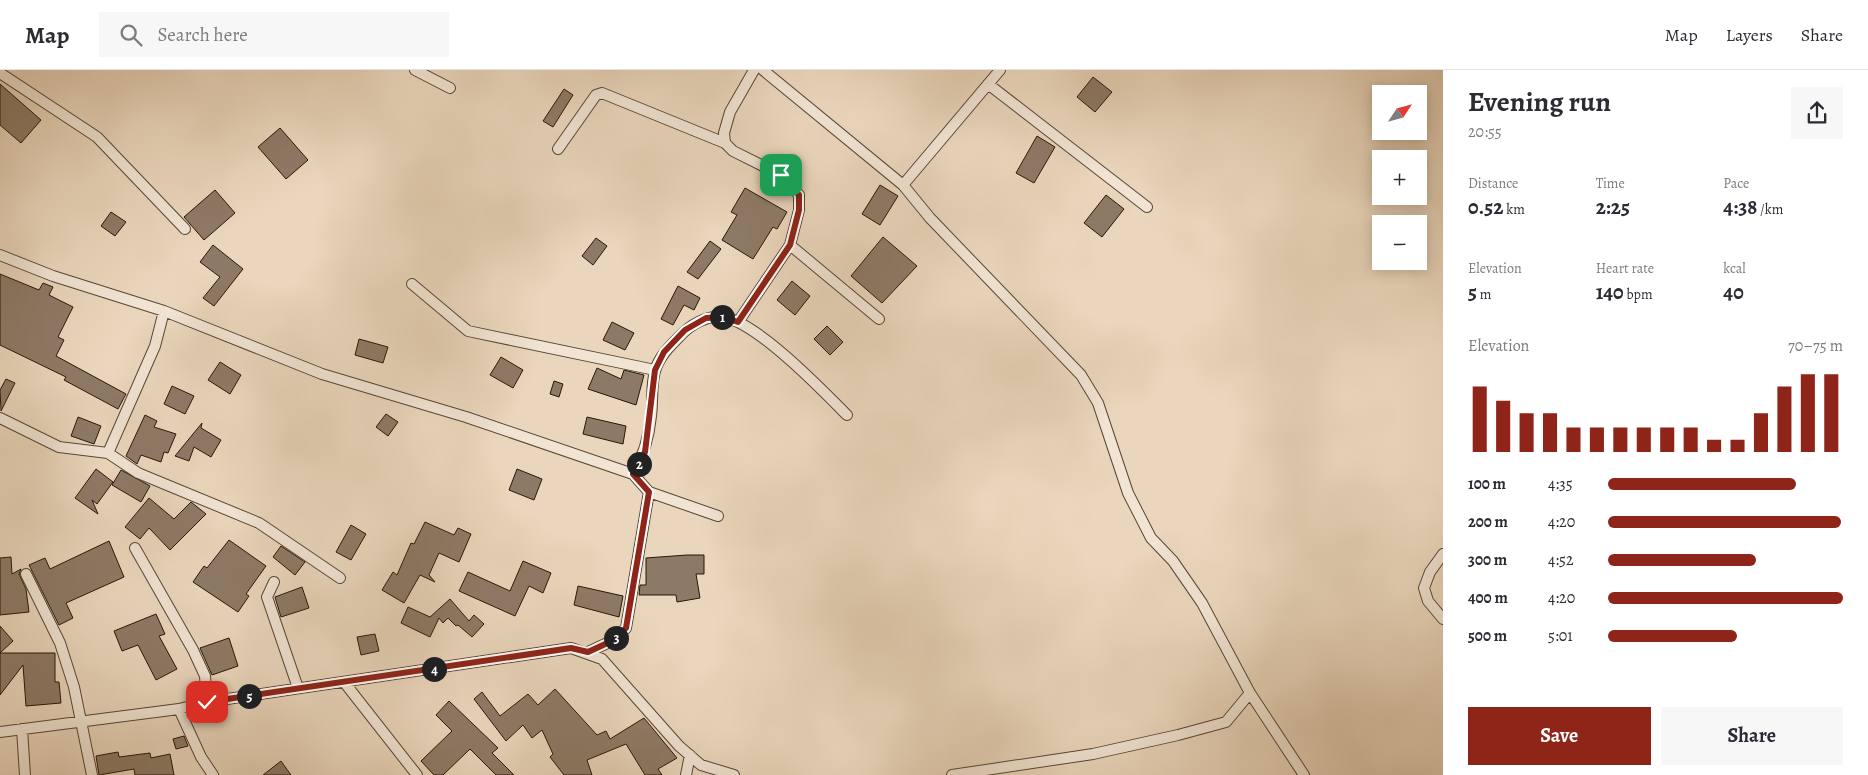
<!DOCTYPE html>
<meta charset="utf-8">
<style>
:root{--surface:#fff;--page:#f7f7f7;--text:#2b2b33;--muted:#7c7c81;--line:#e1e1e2;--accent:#8f2418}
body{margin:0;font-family:Alegreya,serif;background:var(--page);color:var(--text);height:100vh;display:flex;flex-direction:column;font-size:19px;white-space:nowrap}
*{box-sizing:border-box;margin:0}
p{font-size:16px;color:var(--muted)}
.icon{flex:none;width:28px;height:28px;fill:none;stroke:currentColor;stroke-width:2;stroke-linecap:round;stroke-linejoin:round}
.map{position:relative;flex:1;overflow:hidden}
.sheet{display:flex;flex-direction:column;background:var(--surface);width:425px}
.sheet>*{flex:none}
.needle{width:32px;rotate:54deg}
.fabs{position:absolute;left:1372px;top:15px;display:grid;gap:10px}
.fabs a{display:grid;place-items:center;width:55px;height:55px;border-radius:0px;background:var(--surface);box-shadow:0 2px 12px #0003;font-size:25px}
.pin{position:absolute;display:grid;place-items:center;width:42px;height:42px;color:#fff;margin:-21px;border-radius:10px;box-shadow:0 2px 8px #0006}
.km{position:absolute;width:25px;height:25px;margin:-12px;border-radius:50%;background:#222;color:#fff;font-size:14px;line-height:25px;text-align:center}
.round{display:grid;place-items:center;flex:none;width:52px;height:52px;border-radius:0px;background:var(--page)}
.overview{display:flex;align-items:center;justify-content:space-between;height:85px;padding:0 25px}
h1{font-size:28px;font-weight:700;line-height:38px}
.metrics{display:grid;grid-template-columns:repeat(3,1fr);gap:8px;height:85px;padding:5px 25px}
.metrics div{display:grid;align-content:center}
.metrics b{font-size:21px;font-weight:700}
.metrics small{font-size:14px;font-weight:400}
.metrics p{font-size:14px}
.chart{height:140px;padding:10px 25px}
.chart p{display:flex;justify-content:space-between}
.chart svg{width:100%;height:90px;margin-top:5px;stroke:var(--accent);stroke-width:6}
.cta{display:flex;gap:10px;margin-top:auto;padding:10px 25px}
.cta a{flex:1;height:58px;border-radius:0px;background:var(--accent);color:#fff;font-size:20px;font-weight:700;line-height:58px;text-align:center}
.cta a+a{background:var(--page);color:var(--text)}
ul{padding:0 25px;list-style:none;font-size:16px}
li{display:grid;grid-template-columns:80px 60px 1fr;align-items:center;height:38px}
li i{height:12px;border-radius:6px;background:var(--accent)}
header{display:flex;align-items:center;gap:30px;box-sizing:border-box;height:70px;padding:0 25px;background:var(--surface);border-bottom:1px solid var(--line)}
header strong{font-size:24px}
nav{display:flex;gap:28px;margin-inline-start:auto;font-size:18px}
.search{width:350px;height:45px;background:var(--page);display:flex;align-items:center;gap:12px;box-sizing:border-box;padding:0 18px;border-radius:0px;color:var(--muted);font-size:19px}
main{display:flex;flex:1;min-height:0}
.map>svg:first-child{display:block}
.building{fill:#8d7a66;stroke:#291609}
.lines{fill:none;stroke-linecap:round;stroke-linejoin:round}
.minor-casing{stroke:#594636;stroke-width:12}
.minor{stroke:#f1e4d3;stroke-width:10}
.route-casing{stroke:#fff;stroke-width:10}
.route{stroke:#8f2418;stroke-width:6}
</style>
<header>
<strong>Map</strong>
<div class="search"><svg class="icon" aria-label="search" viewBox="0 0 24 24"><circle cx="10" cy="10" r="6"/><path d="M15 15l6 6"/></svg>Search here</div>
<nav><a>Map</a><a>Layers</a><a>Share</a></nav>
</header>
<main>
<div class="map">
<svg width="1443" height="705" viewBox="0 0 1443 705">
<rect width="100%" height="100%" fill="#ead6bc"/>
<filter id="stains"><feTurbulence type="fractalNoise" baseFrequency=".004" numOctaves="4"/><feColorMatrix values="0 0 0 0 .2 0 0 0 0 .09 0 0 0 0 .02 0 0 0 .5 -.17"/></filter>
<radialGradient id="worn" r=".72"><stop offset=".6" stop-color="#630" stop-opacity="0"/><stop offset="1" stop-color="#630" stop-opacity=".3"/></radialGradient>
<path class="building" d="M1093 7 1112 22 1095 42 1077 27Z
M0 14 41 50 21 73 0 55Z
M564 19 573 25 553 57 543 51Z
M280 58 308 90 286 109 258 77Z
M1037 66 1055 77 1034 113 1016 103Z
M880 115 898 126 880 155 862 144Z
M745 118 787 142 777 159 773 157 753 189 722 170 737 145 731 142Z
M215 120 235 143 204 170 184 147Z
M1106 125 1124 139 1102 167 1084 153Z
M111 142 126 152 115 166 101 156Z
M883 167 917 196 882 233 851 206Z
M596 168 607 176 593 195 582 186Z
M710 171 721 179 698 209 687 202Z
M213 175 243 199 214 236 203 228 220 207 200 192Z
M0 204 39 220 43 213 53 217 49 225 73 237 58 267 64 270 56 286 126 324 118 339 64 310 66 307 0 275Z
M792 211 810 226 795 245 777 230Z
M678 216 700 228 694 240 684 235 673 255 661 249Z
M612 252 634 263 625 280 603 270Z
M827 256 843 272 830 285 814 269Z
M359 269 388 277 383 293 355 285Z
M501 287 523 300 513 318 490 305Z
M220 292 241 305 230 324 208 310Z
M597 298 621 309 624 300 644 305 636 335 588 319Z
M6 309 15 313 1 341 0 320Z
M554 311 563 314 559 327 550 324Z
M172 316 194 326 185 344 164 334Z
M386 344 398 352 388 366 376 357Z
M145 345 157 351 154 357 176 364 168 383 164 382 161 392 141 385 137 394 126 386Z
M78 347 101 356 94 374 71 366Z
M587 347 626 356 623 374 583 364Z
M202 353 201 358 221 370 211 387 194 377 189 391 175 386Z
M96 399 113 412 97 434 92 430 98 444 75 428Z
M517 399 542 409 534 430 509 420Z
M121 400 150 416 141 432 112 415Z
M149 428 174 449 191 432 206 444 170 480 149 458 140 469 125 457Z
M425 452 454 465 458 458 471 464 459 492 439 483 429 505 435 512 420 505 404 533 382 520 393 502 397 505 411 473 414 474Z
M351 455 366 464 351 490 336 482Z
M229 470 266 496 246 524 249 526 238 542 193 512 204 496 207 498Z
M109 471 124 507 66 533 73 548 59 555 29 495 45 488 50 499Z
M281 476 305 492 295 505 273 487Z
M687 485H704V504H696L700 528 677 532 676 525H639L640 515H646V488Z
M11 487 12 504 21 499 19 504 26 519 29 542 0 545V488Z
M523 491 551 503 543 523 529 516 515 546 459 521 468 502 510 521Z
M578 516 623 526 619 547 574 535Z
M302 517 309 538 281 547 275 527Z
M450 529 469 551 474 545 484 554 472 567 458 555 456 556 448 548 443 553 439 548 430 567 401 553 408 537 430 547Z
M156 544 165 564 159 566 177 599 156 610 138 575 122 581 114 561Z
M0 556 13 571 0 583H55V612H59L61 633 26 636 23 595 0 625Z
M375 564 379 581 361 585 357 567Z
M229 568 238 596 212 605 200 578Z
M555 619 597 665 606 661 610 669 644 648 677 688 658 699 662 705H645L626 674 587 690 592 705H564L550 687 553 684 542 660 532 668 523 655 506 671 474 629 482 622 500 646 528 624 538 635Z
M449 631 498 678 492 683 514 705H496L470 679 443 705H434L421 691 452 661 436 645Z
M184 666 188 676 176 679 173 669Z
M118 682 119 687 150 683 151 688 170 684 174 705H135L134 699 99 705 96 686Z
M281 691 291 705H263Z"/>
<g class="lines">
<defs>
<path id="minor" d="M415 0 450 18
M763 0 903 115 930 148 1081 305 1098 333 1128 423 1151 468 1173 491 1202 533 1250 623 1304 705
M0 3 97 67 185 159
M988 14 1147 137
M558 79 596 25 602 23 725 73
M903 115 1000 0
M790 175 879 249
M0 185 53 206 164 241 322 304 466 347 633 404 649 422 718 446
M412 214 468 261 655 300
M738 252 790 175 799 140V125L781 105 733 81 725 73 724 63 730 42 754 0
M0 348 59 377 108 383 138 403 259 453 340 508
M108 383 155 276 164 241
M633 404C644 385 649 368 651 346 653 331 651 315 655 301 659 287 669 277 679 267 690 255 706 245 723 247 757 252 822 320 847 345
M135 478 193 580 205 606 207 632
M1443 484 1430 502 1424 518 1428 531 1443 549
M26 504 60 573 74 617 92 705
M274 512 267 527 298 618
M588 582 614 570 626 558 649 422
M344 612 417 705
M179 639 201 687 213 705
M22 659 25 705
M0 662 179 639 207 632 571 578 602 589 679 676 701 695 734 705
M686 705 690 685
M952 705 1093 684 1178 665 1226 652 1250 623"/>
</defs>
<use href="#minor" class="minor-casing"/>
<use href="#minor" class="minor"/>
</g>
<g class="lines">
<defs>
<path id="route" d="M207 632 571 578 588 582 614 570 626 558 649 422 633 404 645 382 655 300 664 282 685 260 706 248 722 247 738 252 790 175 799 140V125L781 105"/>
</defs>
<use href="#route" class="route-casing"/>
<use href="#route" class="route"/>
</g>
<rect width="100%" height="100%" filter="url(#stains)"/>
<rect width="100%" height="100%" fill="url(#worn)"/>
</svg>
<div class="fabs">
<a><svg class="needle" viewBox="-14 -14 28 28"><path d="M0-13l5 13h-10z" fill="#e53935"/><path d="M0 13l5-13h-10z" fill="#7c7c81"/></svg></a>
<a>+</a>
<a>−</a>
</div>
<div class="pin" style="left:781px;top:105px;background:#1e9e55"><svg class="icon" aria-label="arrive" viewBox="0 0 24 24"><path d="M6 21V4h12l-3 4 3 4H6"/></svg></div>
<div class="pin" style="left:207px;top:632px;background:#d93025"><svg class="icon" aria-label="check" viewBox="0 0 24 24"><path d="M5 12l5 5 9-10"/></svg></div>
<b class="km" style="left:722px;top:247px">1</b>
<b class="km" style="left:639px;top:394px">2</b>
<b class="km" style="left:616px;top:568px">3</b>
<b class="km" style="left:434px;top:599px">4</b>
<b class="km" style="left:249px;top:626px">5</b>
</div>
<section class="sheet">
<div class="overview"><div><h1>Evening run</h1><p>20:55</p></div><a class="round"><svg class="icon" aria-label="share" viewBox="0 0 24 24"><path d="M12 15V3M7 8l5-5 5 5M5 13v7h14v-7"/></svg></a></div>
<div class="metrics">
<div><p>Distance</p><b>0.52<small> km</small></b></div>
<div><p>Time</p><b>2:25</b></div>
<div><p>Pace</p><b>4:38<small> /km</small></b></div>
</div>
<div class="metrics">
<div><p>Elevation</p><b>5<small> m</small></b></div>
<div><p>Heart rate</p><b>140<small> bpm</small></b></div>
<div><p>kcal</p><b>40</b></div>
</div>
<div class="chart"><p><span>Elevation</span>70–75 m</p>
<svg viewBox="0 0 160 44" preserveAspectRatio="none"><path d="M5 44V12M15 44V19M25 44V25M35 44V25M45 44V32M55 44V32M65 44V32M75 44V32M85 44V32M95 44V32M105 44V38M115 44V38M125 44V25M135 44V12M145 44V6M155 44V6"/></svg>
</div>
<ul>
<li><b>100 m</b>4:35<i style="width:80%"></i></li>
<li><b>200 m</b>4:20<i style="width:99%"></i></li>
<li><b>300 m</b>4:52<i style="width:63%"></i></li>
<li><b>400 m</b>4:20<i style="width:100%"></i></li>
<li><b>500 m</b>5:01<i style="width:55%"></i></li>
</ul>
<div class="cta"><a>Save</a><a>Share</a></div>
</section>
</main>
